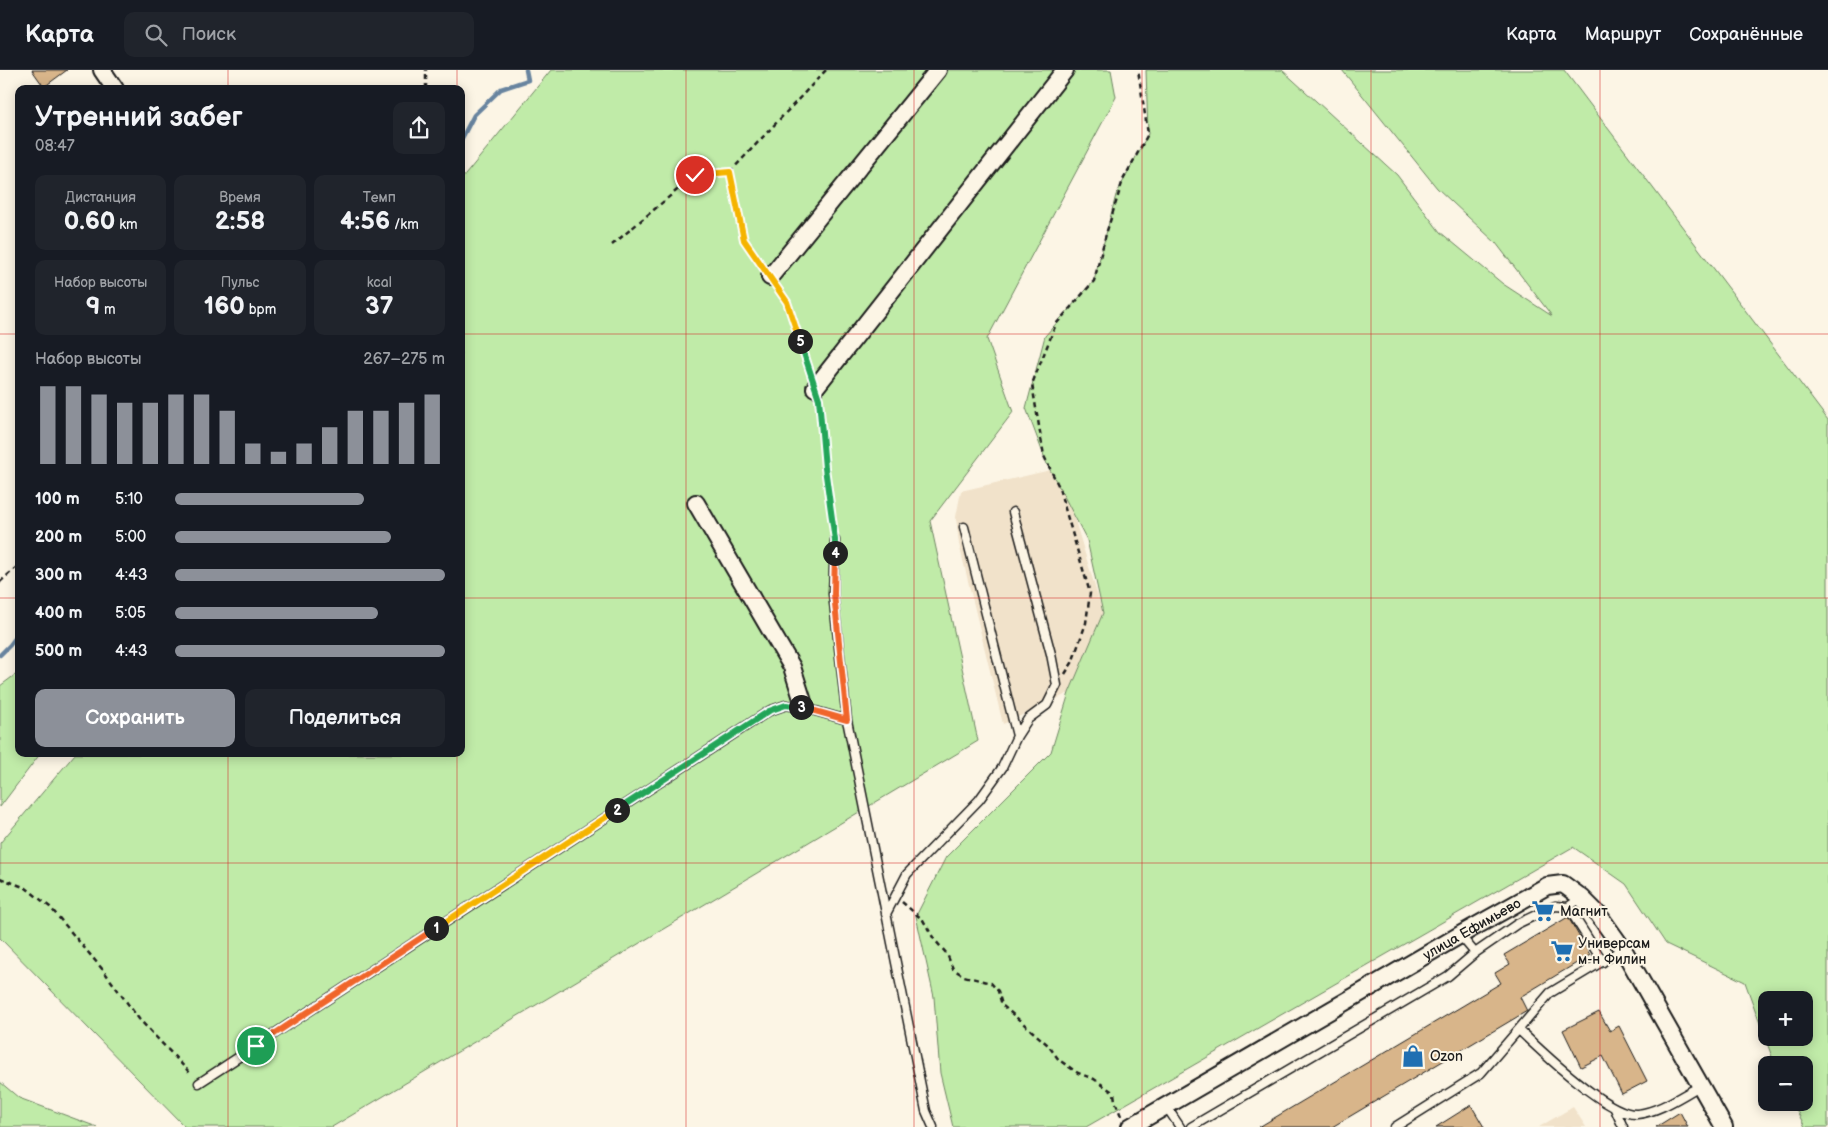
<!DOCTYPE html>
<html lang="ru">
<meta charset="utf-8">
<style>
:root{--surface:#171b24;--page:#20242c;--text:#f1f3f6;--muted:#9ea1a6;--line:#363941;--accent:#8c9099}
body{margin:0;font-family:"Balsamiq Sans",sans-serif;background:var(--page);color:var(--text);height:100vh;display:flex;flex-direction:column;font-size:19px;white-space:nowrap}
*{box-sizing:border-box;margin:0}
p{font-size:16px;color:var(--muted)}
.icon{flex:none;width:28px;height:28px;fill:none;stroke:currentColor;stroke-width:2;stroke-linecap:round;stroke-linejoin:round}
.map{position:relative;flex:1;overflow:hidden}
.drawer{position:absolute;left:15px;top:15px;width:450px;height:672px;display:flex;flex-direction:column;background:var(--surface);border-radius:10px;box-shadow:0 2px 12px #0003}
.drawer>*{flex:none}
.tools{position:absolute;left:1758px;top:921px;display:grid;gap:10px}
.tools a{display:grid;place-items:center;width:55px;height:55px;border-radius:10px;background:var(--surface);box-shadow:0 2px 12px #0003;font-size:25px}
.pin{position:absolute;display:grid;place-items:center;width:42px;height:42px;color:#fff;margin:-21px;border:2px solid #fff;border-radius:50%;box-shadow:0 1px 5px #0007}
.km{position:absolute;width:25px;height:25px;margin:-12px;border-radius:50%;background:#222;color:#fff;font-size:14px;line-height:25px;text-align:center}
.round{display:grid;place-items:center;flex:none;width:52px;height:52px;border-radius:10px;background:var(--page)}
.overview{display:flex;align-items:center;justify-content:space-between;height:85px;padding:0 20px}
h1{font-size:28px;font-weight:700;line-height:38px}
.figures{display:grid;grid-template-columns:repeat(3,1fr);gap:8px;height:85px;padding:5px 20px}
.figures div{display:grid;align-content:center;border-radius:10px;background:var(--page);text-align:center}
.figures b{font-size:25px;font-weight:700}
.figures small{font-size:14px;font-weight:400}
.figures p{font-size:14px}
.chart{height:140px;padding:10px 20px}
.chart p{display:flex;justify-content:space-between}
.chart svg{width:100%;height:90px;margin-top:5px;stroke:var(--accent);stroke-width:6}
.cta{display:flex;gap:10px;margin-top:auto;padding:10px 20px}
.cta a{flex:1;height:58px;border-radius:10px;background:var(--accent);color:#fff;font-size:20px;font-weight:700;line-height:58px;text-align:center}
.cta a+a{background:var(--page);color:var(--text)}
ul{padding:0 20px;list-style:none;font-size:16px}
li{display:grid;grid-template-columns:80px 60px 1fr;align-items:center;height:38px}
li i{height:12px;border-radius:6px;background:var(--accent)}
header{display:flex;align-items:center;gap:30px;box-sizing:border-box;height:70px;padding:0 25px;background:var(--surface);border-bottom:1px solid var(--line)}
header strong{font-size:24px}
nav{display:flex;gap:28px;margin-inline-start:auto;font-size:18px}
.search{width:350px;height:45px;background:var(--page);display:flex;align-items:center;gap:12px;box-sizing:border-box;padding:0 18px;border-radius:10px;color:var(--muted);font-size:19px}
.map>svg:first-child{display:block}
.built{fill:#f1e2ca}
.green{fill:#c0eba8;stroke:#6e8462;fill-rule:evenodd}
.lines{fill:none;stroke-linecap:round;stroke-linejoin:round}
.stream{stroke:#68849f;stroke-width:4.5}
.building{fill:#d8b58a;stroke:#1c1c1c}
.service-casing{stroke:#1c1c1c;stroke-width:11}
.minor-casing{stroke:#1c1c1c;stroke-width:20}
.path{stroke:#1c1c1c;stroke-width:2.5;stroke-dasharray:5 4;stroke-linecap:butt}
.service{stroke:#fcf5e5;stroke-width:8}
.minor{stroke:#fcf5e5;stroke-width:16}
.split-1-casing{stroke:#fff;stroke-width:10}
.split-2-casing{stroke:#fff;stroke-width:10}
.split-3-casing{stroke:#fff;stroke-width:10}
.split-4-casing{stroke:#fff;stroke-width:10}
.split-5-casing{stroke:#fff;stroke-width:10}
.split-6-casing{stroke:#fff;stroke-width:10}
.split-1{stroke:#f0652b;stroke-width:6}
.split-2{stroke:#f5b400;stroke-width:6}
.split-3{stroke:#22a559;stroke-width:6}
.split-4{stroke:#f0652b;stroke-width:6}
.split-5{stroke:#22a559;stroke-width:6}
.split-6{stroke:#f5b400;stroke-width:6}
.grid{fill:none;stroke:#d62828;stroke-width:1;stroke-opacity:0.55}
.labels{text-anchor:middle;stroke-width:4;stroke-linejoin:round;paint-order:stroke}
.poi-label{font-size:14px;fill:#1c1c1c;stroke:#fcf5e5;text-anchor:start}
.street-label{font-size:14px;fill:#1c1c1c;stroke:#fcf5e5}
</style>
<header>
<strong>Карта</strong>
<div class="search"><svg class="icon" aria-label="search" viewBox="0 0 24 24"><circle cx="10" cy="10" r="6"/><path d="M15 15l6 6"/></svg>Поиск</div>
<nav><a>Карта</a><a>Маршрут</a><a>Сохранённые</a></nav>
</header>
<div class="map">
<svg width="1828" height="1057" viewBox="0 0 1828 1057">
<rect width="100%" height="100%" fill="#fcf5e5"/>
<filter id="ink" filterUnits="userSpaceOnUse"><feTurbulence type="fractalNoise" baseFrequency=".02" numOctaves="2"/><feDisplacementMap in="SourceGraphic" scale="10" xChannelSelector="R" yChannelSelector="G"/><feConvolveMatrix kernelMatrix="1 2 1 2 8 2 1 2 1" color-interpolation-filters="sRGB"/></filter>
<g filter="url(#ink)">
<path class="built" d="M1059 398 1103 543 1069 623 1003 654 959 474 956 447 961 421Z
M1573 1037 1586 1057H1539Z"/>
<path class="green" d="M551 0H1111L1116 27 987 269 1013 342 930 451 978 671 332 1057H185L0 868V773L75 684H461V110Z
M1146 0H1282L1397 105 1440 162 1503 214 1552 246 1496 173 1437 118 1342 0H1564L1828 350V1057H1805L1793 1033 1804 1032V995H1775L1745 912 1666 874 1626 814 1573 777 1086 1057H953L940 1003 934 927 916 846 946 787 1051 682 1069 623 1103 543 1087 470 1047 394 1026 338 1045 266 1094 211 1116 125 1148 64ZM1766 930H1804V968H1766Z
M19 602V684H40L0 737V616Z
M0 1012 19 1028 97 1057H0Z"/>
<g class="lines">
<path class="stream" d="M461 70 474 45 501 19 528 10 526 0
M0 585 10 575 19 563"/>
</g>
<path class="building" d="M32 0H67L44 17Z
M1568 847 1590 885 1520 927 1527 941 1332 1057H1259L1501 913 1495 903 1510 894 1504 885Z
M1599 942 1610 961 1619 956 1647 1011 1622 1024 1603 986 1581 997 1563 960Z
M1471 1035 1484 1057H1436Z
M1680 1042 1688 1057H1656Z"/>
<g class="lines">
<defs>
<path id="service" d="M1013 442 1051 584 1057 615 1047 635 1028 649 1017 666
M835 470 833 524 847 650 926 1041 933 1057
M1568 837 1603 892
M886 844 907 804 979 730 1002 698 1017 666 964 457
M1460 865 1475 883 1517 854 1555 836 1568 837 1581 828
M1519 960C1540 980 1608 1046 1637 1044 1659 1042 1681 1026 1700 1016
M199 1013 769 641 786 635 805 638 847 650
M1166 1036 1180 1057
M1615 1039 1623 1057
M1191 1057 1448 906 1475 883
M1395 1057 1481 1003 1550 923 1623 879"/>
<g id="minor">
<path d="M102 0 115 19"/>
<path d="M770 207 938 0"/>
<path d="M815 318 1065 0"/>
<path d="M696 433 792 597 805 638"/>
<path id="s1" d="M1130 1057 1460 865 1547 816 1563 814 1582 828 1598 844 1623 879 1724 1057"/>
</g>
</defs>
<use href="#service" class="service-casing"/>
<use href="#minor" class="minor-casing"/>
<path class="path" d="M426 19V0
M730 102 826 0
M612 175 695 105 730 102 744 170 761 195
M778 220 787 232 810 300
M819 332 825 399 834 460
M0 512 19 495
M1065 604 1072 593 1086 553 1090 523 1058 415 1044 386 1032 314 1056 254 1094 211 1106 164 1123 110 1148 64 1138 0
M0 808 26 818 50 837 103 900 139 949 192 1005
M902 832 923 850 934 869 947 884 953 899 964 906 991 913 998 921 1002 935 1048 975 1059 990 1078 1003 1094 1009 1114 1023 1115 1031 1121 1046"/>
<use href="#service" class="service"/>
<use href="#minor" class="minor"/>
</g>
</g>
<g class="lines" filter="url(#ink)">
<defs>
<path id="split-1" d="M256 976 436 858"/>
<path id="split-2" d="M436 858 617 740"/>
<path id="split-3" d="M617 740 769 641 786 635 801 637"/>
<path id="split-4" d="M801 637 847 650 834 524 835 483"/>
<path id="split-5" d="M800 271 819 329 825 398 835 470V483"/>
<path id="split-6" d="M695 105 730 102 744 170 787 232 800 271"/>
</defs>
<use href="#split-1" class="split-1-casing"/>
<use href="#split-2" class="split-2-casing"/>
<use href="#split-3" class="split-3-casing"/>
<use href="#split-4" class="split-4-casing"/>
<use href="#split-5" class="split-5-casing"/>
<use href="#split-6" class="split-6-casing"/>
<use href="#split-1" class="split-1"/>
<use href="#split-2" class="split-2"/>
<use href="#split-3" class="split-3"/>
<use href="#split-4" class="split-4"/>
<use href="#split-5" class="split-5"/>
<use href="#split-6" class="split-6"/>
</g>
<path class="grid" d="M228 0V19M457 0V19M686 0V1057M914 0V1057M1142 0V1057M1371 0V1057M1600 0V1057M0 264H19M461 264H1828M0 528H19M461 528H1828M228 684V1057M457 684V1057M0 793H1828"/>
<defs>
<symbol id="supermarket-bare" viewBox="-9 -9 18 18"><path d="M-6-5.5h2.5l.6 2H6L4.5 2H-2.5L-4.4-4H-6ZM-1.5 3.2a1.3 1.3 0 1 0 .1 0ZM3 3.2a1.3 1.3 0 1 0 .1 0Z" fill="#1f6fb2" stroke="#fcf5e5" stroke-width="2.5" paint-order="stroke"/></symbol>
<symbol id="shop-bare" viewBox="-9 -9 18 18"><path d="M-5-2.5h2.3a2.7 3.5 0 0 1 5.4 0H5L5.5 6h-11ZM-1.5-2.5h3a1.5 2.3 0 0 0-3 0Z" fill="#1f6fb2" stroke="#fcf5e5" stroke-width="2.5" paint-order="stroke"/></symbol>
</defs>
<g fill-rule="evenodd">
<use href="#supermarket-bare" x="1527" y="825" width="32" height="32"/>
<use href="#supermarket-bare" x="1546" y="865" width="32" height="32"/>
<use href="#shop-bare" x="1397" y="970" width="32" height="32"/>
</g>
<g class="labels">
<g class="poi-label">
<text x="1560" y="846">Магнит</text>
<text x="1578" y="878">Универсам<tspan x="1578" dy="16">м-н Филин</tspan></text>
<text x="1430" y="991">Ozon</text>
</g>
<g class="street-label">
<text dy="5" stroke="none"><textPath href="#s1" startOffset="395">улица Ефимьево</textPath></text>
</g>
</g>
</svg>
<div class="tools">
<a>+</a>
<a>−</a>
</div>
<div class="pin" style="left:256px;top:976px;background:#1e9e55"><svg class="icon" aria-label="arrive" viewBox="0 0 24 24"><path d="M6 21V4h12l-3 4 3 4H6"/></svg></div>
<div class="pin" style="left:695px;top:105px;background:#d93025"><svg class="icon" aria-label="check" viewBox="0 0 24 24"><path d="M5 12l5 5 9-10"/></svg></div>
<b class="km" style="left:436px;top:858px">1</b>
<b class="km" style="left:617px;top:740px">2</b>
<b class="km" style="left:801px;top:637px">3</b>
<b class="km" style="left:835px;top:483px">4</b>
<b class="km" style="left:800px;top:271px">5</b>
<section class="drawer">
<div class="overview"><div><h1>Утренний забег</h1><p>08:47</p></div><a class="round"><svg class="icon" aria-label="share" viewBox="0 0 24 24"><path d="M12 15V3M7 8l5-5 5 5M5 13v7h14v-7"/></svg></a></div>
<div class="figures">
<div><p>Дистанция</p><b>0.60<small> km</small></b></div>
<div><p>Время</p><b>2:58</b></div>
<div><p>Темп</p><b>4:56<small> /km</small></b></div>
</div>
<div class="figures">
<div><p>Набор высоты</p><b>9<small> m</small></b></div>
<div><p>Пульс</p><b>160<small> bpm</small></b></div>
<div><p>kcal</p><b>37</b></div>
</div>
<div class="chart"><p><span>Набор высоты</span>267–275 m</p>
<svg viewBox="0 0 160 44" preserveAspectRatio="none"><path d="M5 44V6M15 44V6M25 44V10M35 44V14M45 44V14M55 44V10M65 44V10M75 44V18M85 44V34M95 44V38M105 44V34M115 44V26M125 44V18M135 44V18M145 44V14M155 44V10"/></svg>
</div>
<ul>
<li><b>100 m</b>5:10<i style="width:70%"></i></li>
<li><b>200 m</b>5:00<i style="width:80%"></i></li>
<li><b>300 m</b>4:43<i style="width:100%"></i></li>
<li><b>400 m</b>5:05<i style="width:75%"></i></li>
<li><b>500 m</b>4:43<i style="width:100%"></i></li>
</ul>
<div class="cta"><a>Сохранить</a><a>Поделиться</a></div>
</section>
</div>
